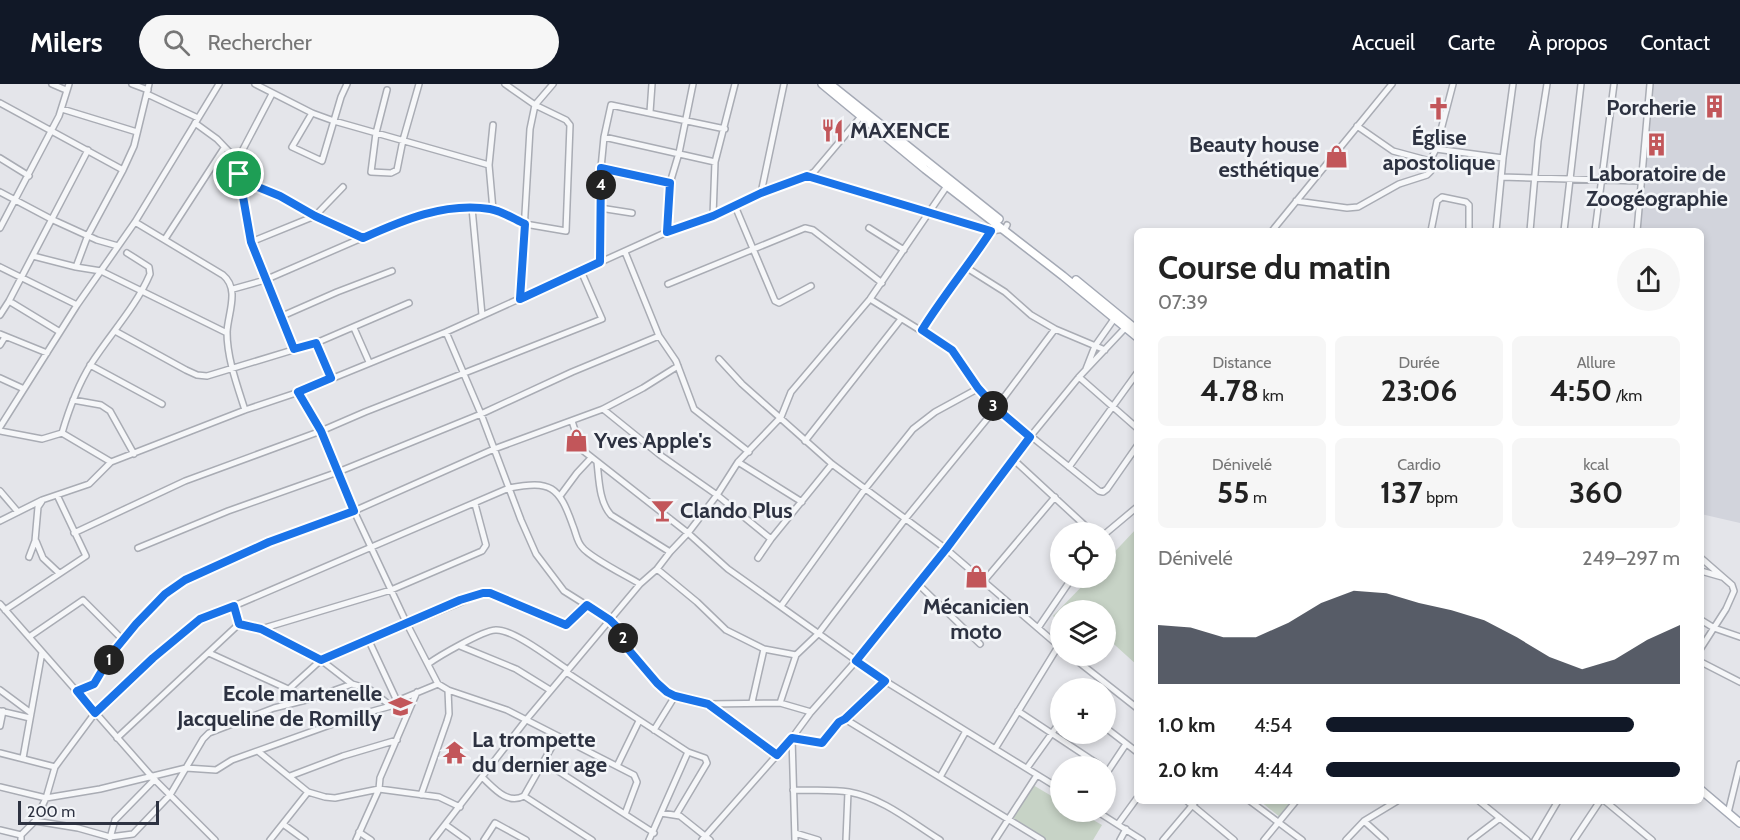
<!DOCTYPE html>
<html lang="fr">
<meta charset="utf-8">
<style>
:root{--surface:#fff;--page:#f6f6f6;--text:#222;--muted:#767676;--accent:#111827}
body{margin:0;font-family:Cabin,sans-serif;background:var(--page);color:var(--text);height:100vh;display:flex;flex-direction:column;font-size:22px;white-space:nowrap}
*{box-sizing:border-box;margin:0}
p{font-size:20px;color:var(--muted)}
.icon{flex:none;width:33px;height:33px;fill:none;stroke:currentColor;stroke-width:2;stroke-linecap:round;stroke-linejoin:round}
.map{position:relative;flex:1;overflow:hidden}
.panel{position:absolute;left:1134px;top:144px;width:570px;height:576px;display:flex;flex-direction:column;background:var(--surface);border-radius:9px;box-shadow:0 3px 9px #0003}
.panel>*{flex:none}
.controls{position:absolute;left:1050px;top:438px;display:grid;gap:12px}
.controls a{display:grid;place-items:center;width:66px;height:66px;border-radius:50%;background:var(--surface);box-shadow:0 3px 9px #0003;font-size:30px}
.scale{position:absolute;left:18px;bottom:15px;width:141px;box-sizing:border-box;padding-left:6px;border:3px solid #2d3241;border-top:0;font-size:16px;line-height:21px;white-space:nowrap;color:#2d3241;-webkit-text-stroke:4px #f3f5f8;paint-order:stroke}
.pin{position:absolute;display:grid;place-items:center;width:51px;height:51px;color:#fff;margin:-26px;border:3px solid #fff;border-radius:50%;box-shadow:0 2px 6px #0007}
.km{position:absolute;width:30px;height:30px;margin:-15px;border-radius:50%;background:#222;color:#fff;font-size:16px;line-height:30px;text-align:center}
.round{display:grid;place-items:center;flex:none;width:63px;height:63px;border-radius:32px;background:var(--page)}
.head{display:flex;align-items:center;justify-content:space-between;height:102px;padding:0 24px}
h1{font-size:33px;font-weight:800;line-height:45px}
.figures{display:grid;grid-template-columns:repeat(3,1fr);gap:9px;height:102px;padding:6px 24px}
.figures div{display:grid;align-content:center;border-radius:9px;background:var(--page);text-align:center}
.figures b{font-size:30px;font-weight:800}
.figures small{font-size:16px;font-weight:400}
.figures p{font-size:16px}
.chart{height:168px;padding:12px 24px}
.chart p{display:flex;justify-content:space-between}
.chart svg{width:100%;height:108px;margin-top:6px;fill:var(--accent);opacity:.7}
ul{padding:0 24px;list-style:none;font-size:20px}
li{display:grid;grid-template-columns:96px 72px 1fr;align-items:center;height:45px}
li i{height:15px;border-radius:8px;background:var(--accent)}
header{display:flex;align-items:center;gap:36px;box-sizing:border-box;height:84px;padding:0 30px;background:var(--accent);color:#fff}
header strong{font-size:28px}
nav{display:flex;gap:33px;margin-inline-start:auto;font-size:21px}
.search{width:420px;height:54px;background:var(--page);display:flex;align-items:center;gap:15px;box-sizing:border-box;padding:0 21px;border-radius:33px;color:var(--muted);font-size:22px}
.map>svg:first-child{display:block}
.built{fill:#d2d4dc}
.green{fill:#c7d3c6}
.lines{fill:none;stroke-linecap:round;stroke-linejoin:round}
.minor-casing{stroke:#a9acb4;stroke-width:8}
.major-casing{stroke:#a4a9b5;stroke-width:10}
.minor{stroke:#f6f7f9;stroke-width:5}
.major{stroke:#fff;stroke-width:7}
.route-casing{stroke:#fff;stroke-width:12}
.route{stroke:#1a73e8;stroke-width:8}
.labels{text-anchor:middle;stroke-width:5;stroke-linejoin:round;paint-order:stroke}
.poi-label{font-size:22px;font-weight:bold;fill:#2d3241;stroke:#f3f5f8;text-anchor:start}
</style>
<header>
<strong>Milers</strong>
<div class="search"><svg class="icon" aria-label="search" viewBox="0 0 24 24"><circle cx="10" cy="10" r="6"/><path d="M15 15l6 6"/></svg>Rechercher</div>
<nav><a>Accueil</a><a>Carte</a><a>À propos</a><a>Contact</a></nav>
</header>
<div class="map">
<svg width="1740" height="756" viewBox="0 0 1740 756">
<rect width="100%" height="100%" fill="#e4e5ea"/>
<path class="built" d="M1650 0H1740V439L1701 430V147H1639Z"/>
<path class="green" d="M1137 444V581L1106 553V526H1060V540L1053 532 1090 494H1106V477Z
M1033 701 1060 717V728H1079L1102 741 1093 756H1044L1012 737Z
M1260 717H1294L1281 734Z"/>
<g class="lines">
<defs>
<path id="minor" d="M52 0 66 6
M132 0 148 6
M255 0 312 29 334 37 489 81
M1453 0 1436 65 1503 74
M387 6 376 49 371 88 391 89 397 86 403 56 419 0
M147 10 198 34
M272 10 240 71 239 90 251 158 294 265
M0 19 123 86
M62 25 137 48
M650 28 652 0
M312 29 292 63 322 77 341 13 347 0
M195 39 217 55 238 77
M493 41 489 81 493 126
M1357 42 1393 67 1430 77
M604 53 715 78
M0 74 29 92
M601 84 670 99
M240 91 253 101 280 112 315 132 363 154
M807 92 991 147
M1501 93 1641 97
M0 108 51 135 97 156 118 162
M761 109 784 0
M1296 117 1347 124 1358 123 1399 100 1427 91 1431 87 1432 82 1430 77 1436 65
M735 122 775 217 779 219 811 202
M472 124 482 231
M600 124 632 129
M713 132 715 78 735 0
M135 138 223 191C240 205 228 229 227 248 227 274 237 301 245 326
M0 144 59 32 69 0
M869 144 904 166
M1272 147 1392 0
M1431 147 1437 117 1442 113 1466 118 1469 121V147
M1496 147 1503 74 1513 0
M1530 147 1538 57 1547 0
M1564 147 1581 0
M1595 147 1614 0
M1637 147 1650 0
M667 148 670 99 679 69 693 0
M165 155 224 64
M251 158 315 132 343 103
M625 168 659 252 676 277 694 325 749 368
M33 172 76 183 101 187 227 249
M600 179 601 84 604 53 611 21 725 45
M0 183 77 221
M76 183 88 151 123 86 134 62 149 0
M967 184 1005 208 1031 231 1055 245 1105 266
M668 200 805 144 813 146 882 199
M233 205 265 196 401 137 445 125 472 124 493 126 525 140 566 147 570 41 566 36 535 21 505 0
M520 215 530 45 535 21 553 0
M870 215 952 266 979 304 996 324 1099 407 1103 408 1107 405 1137 362
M9 217 60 248
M0 231 9 217 88 66
M280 233 337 208 392 187
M354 244 369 278
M922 246C943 212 969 181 991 147L1005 145 1007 141
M115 247 186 286 197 291 207 292 316 259 409 219
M446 248 481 330 521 436 536 470 564 507 610 536 619 546 628 565 657 599 675 612 708 620 780 619 811 628
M0 250 47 269
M316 259 331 294
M0 261 5 253
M719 275 742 300 832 380 946 465 1060 563
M90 281 162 320
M1086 285 1095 262 1114 235
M1079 293 1137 344
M0 294 24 305
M299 308 321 347 354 427 407 540 438 600 448 606 507 626 634 691 637 698 625 730
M73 316 101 321 110 327 134 370
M603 325 660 371 717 411 771 455
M572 337 581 365 688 449 728 485 885 597 1060 705
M0 343 77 221 135 138 219 0
M0 347 42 355 62 349 111 378
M62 349C69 325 78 301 91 280 110 250 136 223 150 190L149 183 127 169
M805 357 901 235
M1014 376 1092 448
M597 378C599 395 599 418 611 431L670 468
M738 378 802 418
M1069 383 1137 289
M0 407 18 428
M560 412 577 389 591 374
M0 437 42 416 89 400 111 378 245 326 299 308 446 248 667 148 713 132 761 109 807 92 814 88 863 30
M74 449 185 397 321 347 365 328 602 235 581 187
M1106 449 1137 423
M36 457 43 474 59 489
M138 464 228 427 338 388 481 330 572 288 659 252
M29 473 35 457 38 423 42 417
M758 474 771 455 832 380
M1701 474 1732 501 1734 507 1726 525 1701 564
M657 485 697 518 726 546 764 565 796 571
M1701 487 1722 493
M984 497 1055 413
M917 499 980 560
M0 520 152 693 215 756
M234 522 239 540
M781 522 865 405 913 345 935 328 979 304
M5 526 86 472 57 411
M1701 536 1714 544 1740 553
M239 540 261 545 321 576 352 600 369 605 391 622
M1038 544 1072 494
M261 545 391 506 482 467 486 461 475 420
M29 553 83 516 123 556
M369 557 397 617
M460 562 516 585 550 606
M209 569 310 615
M1071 572 1137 624
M1701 578 1740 598
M428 580C439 572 482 547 495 546 512 544 553 576 568 586
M566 588 688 668 705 674 707 679 676 731
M289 605 321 576 483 509H490L565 541 587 521
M0 606 31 629
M77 607 94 600 113 568 136 539 165 510 193 491 269 458 354 427 494 365 603 325 643 304 678 282
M752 618 764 565
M780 619 796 571 818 550 906 434 996 324 1055 245
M708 620 777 671
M0 627 30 634
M1018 627 1101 682
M845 635 1042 756
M0 642 3 627
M1106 644 1137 668
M654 646 675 612
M117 654 239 540
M792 654 821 660 839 638 845 635 885 597
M792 654 795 756
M995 665 1059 561
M259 668 308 708 325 713 335 714 379 705 439 713 460 723
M0 669 55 683
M23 674 42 568
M544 678 654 749
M617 682 639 637
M1027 684 1060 638
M1106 690 1126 660
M290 692 343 672 397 656
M482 693C494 704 507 721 524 712L558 652
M940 693 966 647
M0 703 46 714 100 705 186 684 216 686 232 676 355 632 391 622 397 617 438 600
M793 706C811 707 831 705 849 708 883 714 911 738 940 756
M421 711 447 637 449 630 448 606
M524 712 592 756
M1187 717 1234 756
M1250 717 1302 756
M1479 717 1527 756
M1605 717 1652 756
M1098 728 1142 756
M661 729 680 732 710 756
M1728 729 1740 680
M35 737 78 744 110 753 133 750 170 711 203 655 209 649 274 624 310 615 352 600
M1364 737 1385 756
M283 740 305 756
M1118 740 1137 714
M446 741 467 756
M0 746 21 751
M359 748 371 756
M795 749 818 756
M110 754 115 736 155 695
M21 756V751L35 737 46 714 55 683 95 629 153 574 200 535 234 522 509 404C551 396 559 402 573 442 576 449 577 458 582 463 589 473 627 492 640 500
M270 756 308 708
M356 756 379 705 380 694 417 608
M433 756 526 636 640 500 657 485 670 468 688 449 717 411 738 378 781 333 791 308 870 215 949 99
M484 756 495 739 526 756
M649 756 688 668
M702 756 792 654 811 628 856 577 946 465 1030 353 1079 293 1127 242
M846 756 848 708
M995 756 1037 691
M1120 756 1126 745
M1163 756 1196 717
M1264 756 1296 717
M1346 756 1364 737 1397 717
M1471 756 1500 734
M1535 756 1558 717
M1574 756 1600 717"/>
<path id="major" d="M822 0 925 85 1063 192 1137 253
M830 0 999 135
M1076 196 1137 246
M1701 706 1740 739"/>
</defs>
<use href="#minor" class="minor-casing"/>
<use href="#major" class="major-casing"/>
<use href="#minor" class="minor"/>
<use href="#major" class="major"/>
</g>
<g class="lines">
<defs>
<path id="route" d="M601 84 670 99 667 148 713 132 761 109 807 92 991 147C969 181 943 212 922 246L952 266 978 304 996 324 1030 353 946 465 856 577 885 597 845 635 839 638 822 659 792 654 777 671 708 620 675 612 667 608 657 599 628 565 620 546 610 536 587 521 566 541 490 509H483L460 516 321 576 261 545 239 540 234 522 200 535 153 574 95 629 77 607 94 600 113 568 136 540 165 510 185 496 269 458 354 427 321 347 298 308 331 294 316 259 294 265 251 158 239 90 253 101 280 112 315 132 363 154C403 136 445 118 490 125 502 127 514 135 525 140L520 215 600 178Z"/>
</defs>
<use href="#route" class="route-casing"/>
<use href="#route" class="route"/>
</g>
<defs>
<symbol id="building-bare" viewBox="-9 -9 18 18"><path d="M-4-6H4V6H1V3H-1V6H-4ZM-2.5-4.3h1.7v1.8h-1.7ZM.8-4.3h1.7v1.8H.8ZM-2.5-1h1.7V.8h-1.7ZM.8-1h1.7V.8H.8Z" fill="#c2565a" stroke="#f3f5f8" stroke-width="2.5" paint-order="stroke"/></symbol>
<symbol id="church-bare" viewBox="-9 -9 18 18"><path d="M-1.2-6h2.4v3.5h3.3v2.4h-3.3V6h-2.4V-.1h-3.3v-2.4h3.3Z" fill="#c2565a" stroke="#f3f5f8" stroke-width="2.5" paint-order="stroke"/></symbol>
<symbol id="restaurant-bare" viewBox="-9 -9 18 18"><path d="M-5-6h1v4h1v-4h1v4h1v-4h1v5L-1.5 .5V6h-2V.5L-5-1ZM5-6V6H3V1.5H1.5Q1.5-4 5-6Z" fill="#c2565a" stroke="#f3f5f8" stroke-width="2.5" paint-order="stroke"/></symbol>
<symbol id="shop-bare" viewBox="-9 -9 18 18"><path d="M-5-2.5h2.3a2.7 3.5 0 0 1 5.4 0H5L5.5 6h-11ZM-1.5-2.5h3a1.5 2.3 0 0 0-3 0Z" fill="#c2565a" stroke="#f3f5f8" stroke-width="2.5" paint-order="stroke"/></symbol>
<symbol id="bar-bare" viewBox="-9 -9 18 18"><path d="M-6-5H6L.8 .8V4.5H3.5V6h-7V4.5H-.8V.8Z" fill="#c2565a" stroke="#f3f5f8" stroke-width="2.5" paint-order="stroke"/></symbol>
<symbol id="school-bare" viewBox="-9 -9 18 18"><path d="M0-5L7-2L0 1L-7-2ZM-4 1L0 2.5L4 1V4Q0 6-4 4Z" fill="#c2565a" stroke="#f3f5f8" stroke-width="2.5" paint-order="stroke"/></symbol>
<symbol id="temple-bare" viewBox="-9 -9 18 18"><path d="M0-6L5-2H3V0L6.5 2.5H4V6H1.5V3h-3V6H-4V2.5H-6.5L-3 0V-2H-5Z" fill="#c2565a" stroke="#f3f5f8" stroke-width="2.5" paint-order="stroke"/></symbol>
</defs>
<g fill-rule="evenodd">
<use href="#building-bare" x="1698" y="6" width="33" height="33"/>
<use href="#church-bare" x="1422" y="8" width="33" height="33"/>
<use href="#restaurant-bare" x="816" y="30" width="33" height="33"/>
<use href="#building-bare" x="1640" y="44" width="33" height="33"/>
<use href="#shop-bare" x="1320" y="56" width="33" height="33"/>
<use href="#shop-bare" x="560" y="340" width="33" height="33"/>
<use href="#bar-bare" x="646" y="410" width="33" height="33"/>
<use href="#shop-bare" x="960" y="476" width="33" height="33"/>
<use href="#school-bare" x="384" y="606" width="33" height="33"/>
<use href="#temple-bare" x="438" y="652" width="33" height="33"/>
</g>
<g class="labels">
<g class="poi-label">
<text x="1696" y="31" text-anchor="end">Porcherie</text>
<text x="850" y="54">MAXENCE</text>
<text x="1439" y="61" text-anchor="middle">Église<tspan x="1439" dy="25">apostolique</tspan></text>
<text x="1319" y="68" text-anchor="end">Beauty house<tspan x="1319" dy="25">esthétique</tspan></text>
<text x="1657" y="97" text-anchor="middle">Laboratoire de<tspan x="1657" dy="25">Zoogéographie</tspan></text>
<text x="594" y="364">Yves Apple's</text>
<text x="680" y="434">Clando Plus</text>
<text x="976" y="530" text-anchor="middle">Mécanicien<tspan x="976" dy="25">moto</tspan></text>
<text x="382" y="617" text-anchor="end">Ecole martenelle<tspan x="382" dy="25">Jacqueline de Romilly</tspan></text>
<text x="472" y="663">La trompette<tspan x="472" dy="25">du dernier age</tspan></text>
</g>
</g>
</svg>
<div class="controls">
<a><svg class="icon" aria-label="locate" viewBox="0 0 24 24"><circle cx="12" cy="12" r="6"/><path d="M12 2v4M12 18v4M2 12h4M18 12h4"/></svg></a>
<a><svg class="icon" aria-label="layers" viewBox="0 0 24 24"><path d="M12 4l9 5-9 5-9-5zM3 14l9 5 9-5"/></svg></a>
<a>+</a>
<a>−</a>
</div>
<div class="scale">200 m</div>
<div class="pin" style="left:239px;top:90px;background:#1e9e55"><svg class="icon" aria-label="arrive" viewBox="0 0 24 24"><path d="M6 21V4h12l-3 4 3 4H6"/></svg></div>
<b class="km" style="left:109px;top:576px">1</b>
<b class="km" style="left:623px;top:554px">2</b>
<b class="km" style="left:993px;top:322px">3</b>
<b class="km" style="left:601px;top:101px">4</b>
<section class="panel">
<div class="head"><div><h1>Course du matin</h1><p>07:39</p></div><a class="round"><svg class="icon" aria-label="share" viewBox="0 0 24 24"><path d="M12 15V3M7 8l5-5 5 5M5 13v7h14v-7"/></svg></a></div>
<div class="figures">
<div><p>Distance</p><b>4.78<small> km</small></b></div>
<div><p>Durée</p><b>23:06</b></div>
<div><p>Allure</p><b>4:50<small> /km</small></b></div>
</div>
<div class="figures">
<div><p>Dénivelé</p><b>55<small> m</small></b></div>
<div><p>Cardio</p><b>137<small> bpm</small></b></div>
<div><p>kcal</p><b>360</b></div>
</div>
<div class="chart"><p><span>Dénivelé</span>249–297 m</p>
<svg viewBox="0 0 160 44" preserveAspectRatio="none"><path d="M0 44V20L10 21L20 25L30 25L40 19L50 11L60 6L70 7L80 11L90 14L100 18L110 25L120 33L130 38L140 34L150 26L160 20V44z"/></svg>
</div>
<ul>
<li><b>1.0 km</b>4:54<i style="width:87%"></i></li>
<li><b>2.0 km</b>4:44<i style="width:100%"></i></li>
</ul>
</section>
</div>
